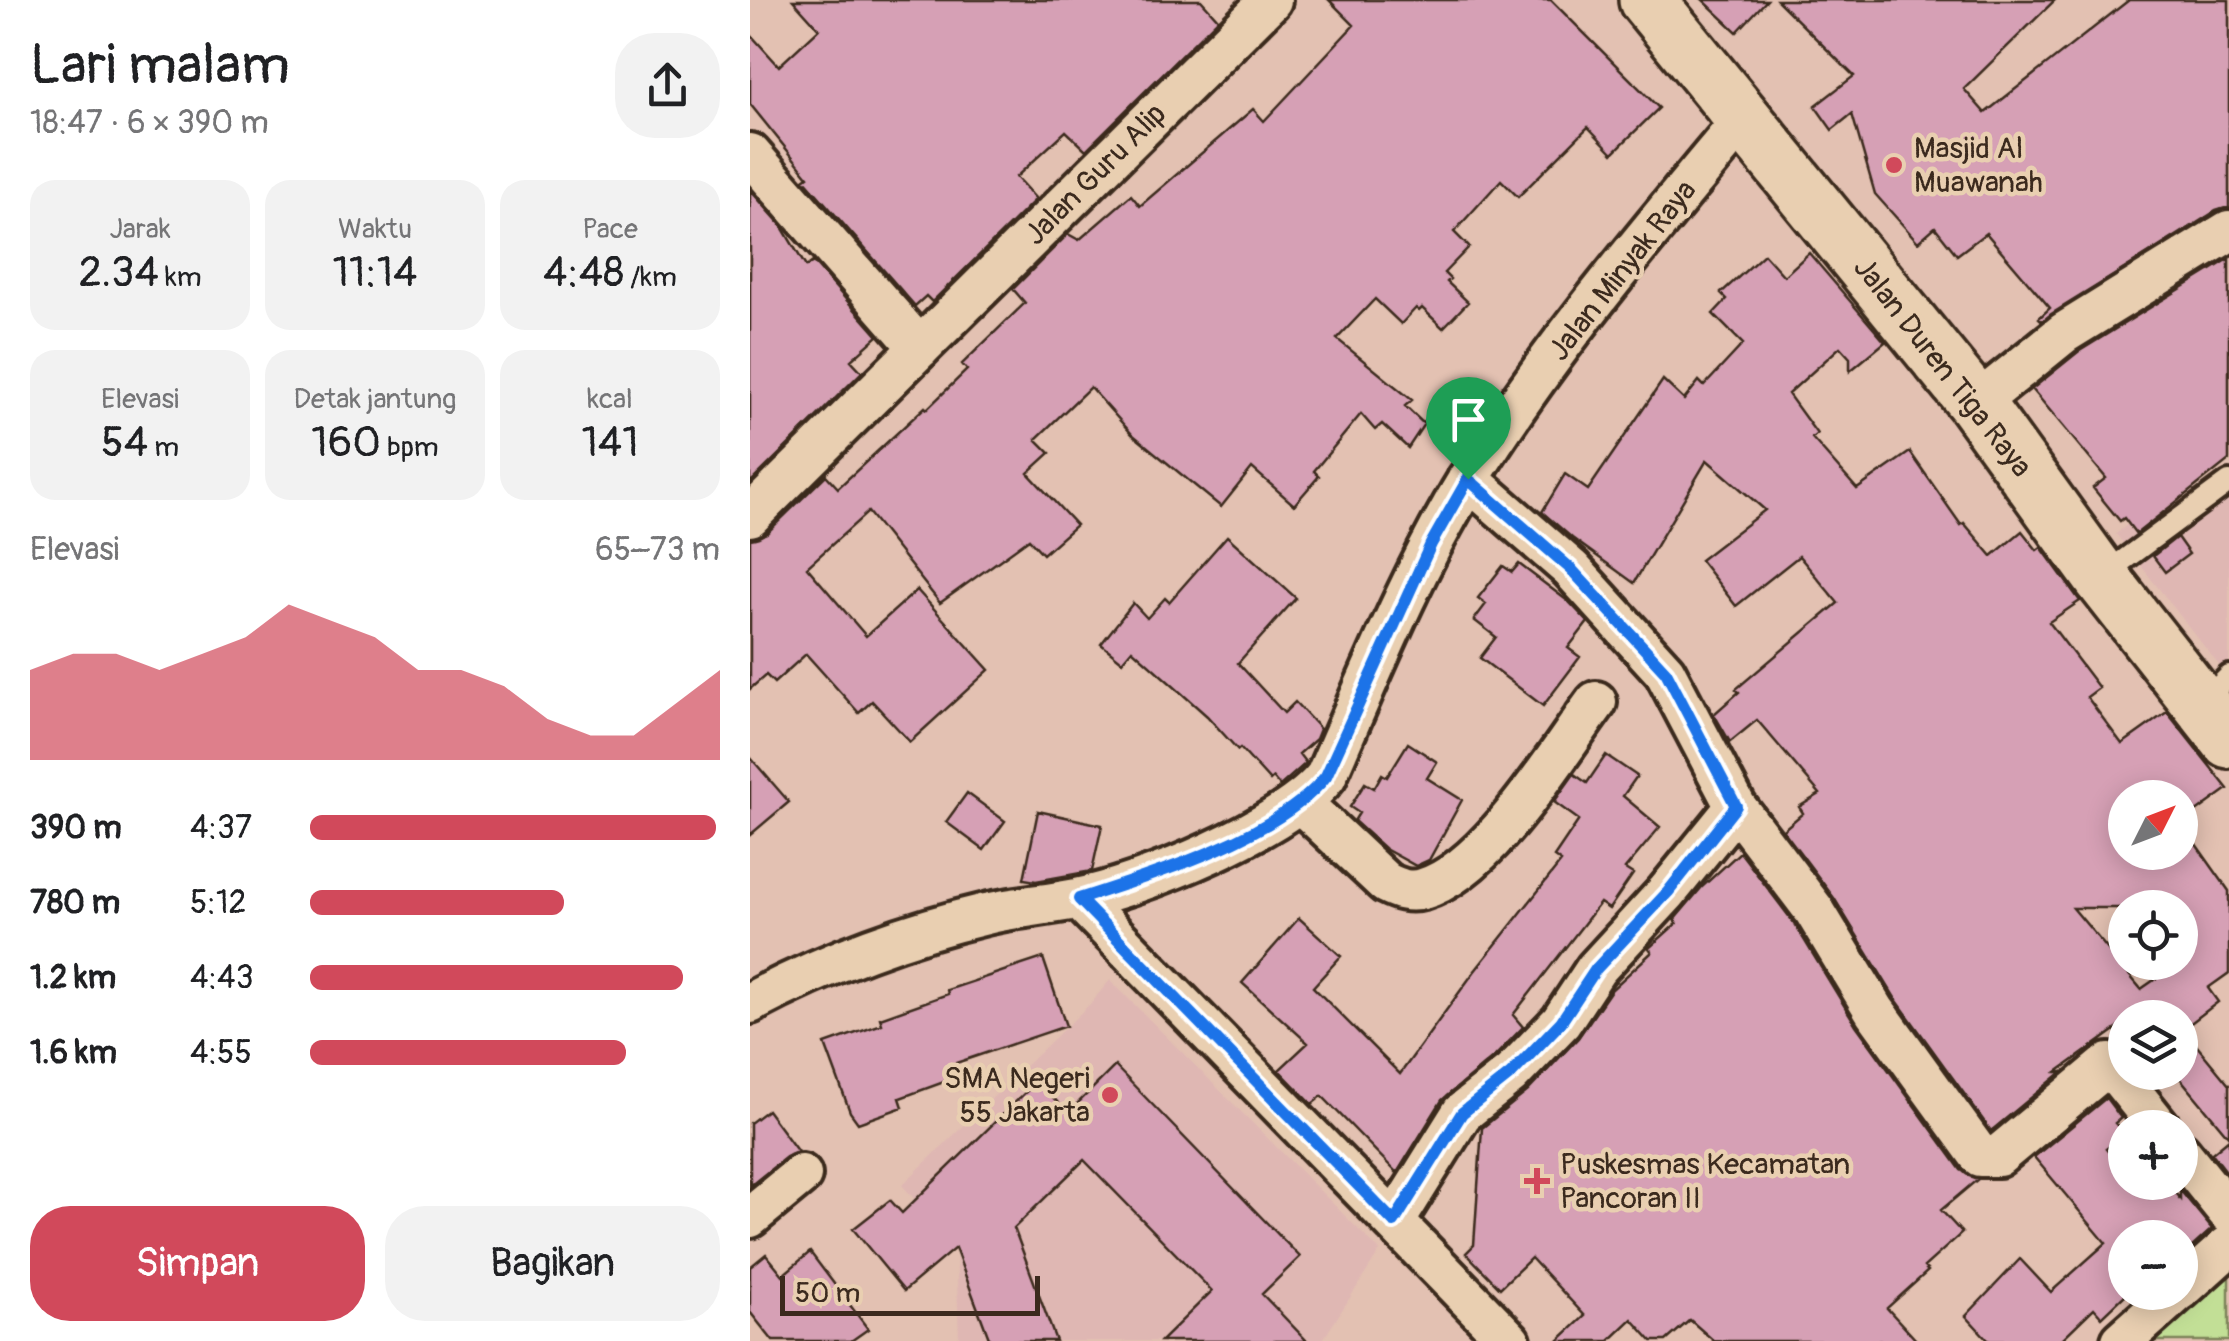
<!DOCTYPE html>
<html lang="id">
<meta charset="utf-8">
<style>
:root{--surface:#fff;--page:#f2f2f2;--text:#202124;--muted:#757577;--accent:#d1495b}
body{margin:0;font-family:Pangolin,sans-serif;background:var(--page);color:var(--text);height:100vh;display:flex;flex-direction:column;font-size:38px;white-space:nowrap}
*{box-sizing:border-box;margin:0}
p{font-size:32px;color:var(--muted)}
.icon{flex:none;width:55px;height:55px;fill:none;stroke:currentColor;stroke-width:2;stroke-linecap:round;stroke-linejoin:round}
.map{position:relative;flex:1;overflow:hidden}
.sheet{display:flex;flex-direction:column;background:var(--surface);width:750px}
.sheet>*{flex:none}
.needle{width:65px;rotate:48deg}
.fabs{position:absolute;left:1358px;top:780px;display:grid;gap:20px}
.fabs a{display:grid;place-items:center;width:90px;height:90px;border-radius:50%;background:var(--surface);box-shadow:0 5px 25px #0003;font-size:50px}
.scale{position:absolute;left:30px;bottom:25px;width:260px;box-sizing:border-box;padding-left:10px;border:5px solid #3b2a1e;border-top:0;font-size:28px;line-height:35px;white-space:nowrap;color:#3b2a1e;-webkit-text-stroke:8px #e9cfb1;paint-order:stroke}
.pin{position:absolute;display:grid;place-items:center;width:85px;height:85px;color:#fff;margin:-102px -42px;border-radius:50% 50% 50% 0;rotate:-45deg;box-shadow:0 0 10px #0007}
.pin .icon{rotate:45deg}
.round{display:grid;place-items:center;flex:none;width:105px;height:105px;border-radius:40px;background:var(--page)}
.summary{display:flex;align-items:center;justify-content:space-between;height:170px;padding:0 30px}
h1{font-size:55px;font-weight:600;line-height:75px}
.figures{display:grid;grid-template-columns:repeat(3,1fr);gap:15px;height:170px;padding:10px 30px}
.figures div{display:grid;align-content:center;border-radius:25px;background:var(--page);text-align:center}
.figures b{font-size:42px;font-weight:600}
.figures small{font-size:28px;font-weight:400}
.figures p{font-size:28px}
.chart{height:280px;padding:20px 30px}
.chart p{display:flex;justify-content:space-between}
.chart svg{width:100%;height:180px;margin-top:10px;fill:var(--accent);opacity:.7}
.primary-button{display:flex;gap:20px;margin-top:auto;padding:20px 30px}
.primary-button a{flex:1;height:115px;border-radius:40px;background:var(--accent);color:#fff;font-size:40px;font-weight:600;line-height:115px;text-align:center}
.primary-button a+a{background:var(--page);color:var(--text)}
ul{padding:0 30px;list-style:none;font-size:32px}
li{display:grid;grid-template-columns:160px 120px 1fr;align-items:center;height:75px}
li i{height:25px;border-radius:12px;background:var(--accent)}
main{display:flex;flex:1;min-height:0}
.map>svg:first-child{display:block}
.built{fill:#dfb7b3}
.green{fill:#c2df96;stroke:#7e845a;stroke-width:2.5}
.building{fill:#d6a0b5;stroke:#3b2a1e;stroke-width:2.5;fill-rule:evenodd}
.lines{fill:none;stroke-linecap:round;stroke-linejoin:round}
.service-casing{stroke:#3b2a1e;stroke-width:28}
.minor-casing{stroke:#3b2a1e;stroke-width:48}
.secondary-casing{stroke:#3b2a1e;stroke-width:62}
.service{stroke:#e9cfb1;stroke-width:20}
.minor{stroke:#e9cfb1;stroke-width:40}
.secondary{stroke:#e9cfb1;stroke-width:55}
.route-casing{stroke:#fff;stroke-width:20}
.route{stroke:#1a73e8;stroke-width:12}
.poi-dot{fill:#d1495b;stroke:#e9cfb1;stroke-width:4}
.labels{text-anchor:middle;stroke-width:9;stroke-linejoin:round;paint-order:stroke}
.poi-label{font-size:30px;fill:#3b2a1e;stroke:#e9cfb1;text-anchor:start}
.street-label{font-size:30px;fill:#3b2a1e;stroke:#e9cfb1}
</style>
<main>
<section class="sheet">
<div class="summary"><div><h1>Lari malam</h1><p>18:47 · 6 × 390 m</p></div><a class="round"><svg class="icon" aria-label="share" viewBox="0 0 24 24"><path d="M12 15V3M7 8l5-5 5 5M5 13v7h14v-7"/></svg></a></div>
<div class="figures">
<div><p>Jarak</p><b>2.34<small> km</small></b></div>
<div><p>Waktu</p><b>11:14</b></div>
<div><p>Pace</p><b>4:48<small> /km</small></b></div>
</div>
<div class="figures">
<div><p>Elevasi</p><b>54<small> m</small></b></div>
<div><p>Detak jantung</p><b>160<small> bpm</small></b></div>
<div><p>kcal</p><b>141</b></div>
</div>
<div class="chart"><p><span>Elevasi</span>65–73 m</p>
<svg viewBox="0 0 160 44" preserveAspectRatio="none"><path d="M0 44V22L10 18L20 18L30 22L40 18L50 14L60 6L70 10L80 14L90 22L100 22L110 26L120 34L130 38L140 38L150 30L160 22V44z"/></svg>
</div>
<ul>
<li><b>390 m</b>4:37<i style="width:99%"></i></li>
<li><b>780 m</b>5:12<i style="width:62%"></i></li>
<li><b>1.2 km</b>4:43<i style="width:91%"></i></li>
<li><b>1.6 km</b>4:55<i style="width:77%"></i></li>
</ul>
<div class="primary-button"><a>Simpan</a><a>Bagikan</a></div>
</section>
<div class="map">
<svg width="1479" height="1341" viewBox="0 0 1479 1341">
<rect width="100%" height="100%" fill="#e3c1b2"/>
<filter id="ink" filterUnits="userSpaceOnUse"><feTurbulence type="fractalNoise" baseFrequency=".01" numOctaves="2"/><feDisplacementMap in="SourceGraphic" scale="20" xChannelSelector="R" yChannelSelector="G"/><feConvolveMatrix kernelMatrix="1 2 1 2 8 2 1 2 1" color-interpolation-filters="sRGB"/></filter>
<g filter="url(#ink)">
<path class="built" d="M1479 487V678L1366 534 1409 498 1433 522Z
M360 980 630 1251 572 1341H209L206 1245 152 1185 340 1004Z"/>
<path class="green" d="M1479 1271V1341H1400Z"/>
<path class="building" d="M43 0H451L468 19 336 150 316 131 266 177 286 199 182 302 176 296 165 306 54 179 58 176 0 104V34L29 66 69 29Z
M579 0H801L909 108 863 153 838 127 768 197 751 180 704 232 719 247 694 273 700 279 697 282 718 302 693 328 672 308 669 311 666 308 651 324 625 299 587 339 662 400 655 406 674 424 658 448 632 424 625 430 611 414 564 471 569 476 544 505 502 468 471 507 382 434 340 387 286 439 300 453 278 473 326 525 293 554 279 539 190 603 118 512 57 567 116 636 167 590 239 670 160 742 122 701 109 713 56 654 24 683 16 675 0 689V539L17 533 76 475 88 488 175 407 177 409 217 370 212 364 275 303 263 289 318 234 329 240 381 195 390 206 503 109 514 121 604 25Z
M953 0H1017L987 32Z
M1027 0H1305L1214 89 1235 113 1379 0H1479V207L1466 211 1292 321 1289 318 1300 308 1236 233 1207 255 1185 227 1168 242 1125 194 1102 114 1082 130 1065 106 1104 76Z
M0 190 31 225 56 267 63 262 128 336 101 360 112 372 0 483Z
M1059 253 1135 342 1100 371V358L1090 347 1038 394 1067 434 1062 438 1107 489 1160 452 1211 525 1214 523 1242 556 1272 531 1287 550 1291 547 1330 601 1299 622 1349 688 1337 697 1372 744 1417 712 1478 789 1431 823 1479 891V973L1458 988 1468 1002 1433 1029 1479 1085V1137L1430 1078V1018H1375V1023L1307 1072H1312L1241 1131 1145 998 1084 898 1033 830 1053 813 1049 807 1070 794 1007 720 980 742 964 714 989 692 986 689 1088 603 1049 556 986 606 950 560 1015 510 957 460 884 583 822 538 792 512 815 474 838 490 913 380 934 400 949 381 954 386 993 344 963 314 977 299 971 293 1014 254 1034 276ZM1375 798H1430V852H1375ZM1323 908H1430V962L1391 989Z
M1479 259V460L1386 534 1374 518 1370 521 1343 488 1356 478 1282 389 1328 352Z
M477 536 546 598 488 663 534 713 545 702 570 729 566 739 549 754 556 763 530 786 523 778 520 781 490 748 488 750 457 716 382 649 372 661 351 644 383 603 397 618 415 598 419 602Z
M1427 537 1439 554 1415 572 1403 556Z
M769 564 819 602 838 622 818 648 830 657 793 706 730 658 746 637 724 620 736 604 728 598 753 566 762 572Z
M658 743 687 762 677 778 712 800 679 860 666 866 635 849 604 821 609 813 600 807 615 783 624 788 632 774 637 777Z
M856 755 887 776 873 796 910 827 875 869 883 874 859 909 850 903 763 1015 773 1027 745 1056 692 1100 647 1173 572 1096 562 1104 529 1070 558 1043 492 983 549 918 591 956 563 987 650 1074 724 972 811 862 804 857 829 820 804 802 824 774 837 783Z
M0 757 39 802 0 835Z
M217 793 255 821 234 850 196 822Z
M288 811 352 825 342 871 286 881 274 879Z
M990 852 1044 923 1106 1025 1211 1170 1228 1179 1191 1210 1212 1233 1174 1267 1178 1271 1137 1308 1167 1341H964L940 1320 916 1341H902L882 1319 859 1341H808L835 1316 781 1258 750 1288 716 1253 724 1245 732 1128 778 1091 828 1038 861 990 902 952 899 948 927 923 924 920 952 887Z
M293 958 316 1026 200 1065 205 1078 150 1098 153 1107 108 1123 100 1112 75 1044 132 1024 130 1018 198 994 197 990Z
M365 1066 550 1257 512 1294 557 1341H411L462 1291 334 1160 264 1228 306 1341H240L205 1248 154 1291 103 1229 140 1200 152 1213 287 1081 318 1113Z
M1396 1072H1425L1408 1087Z
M1356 1098 1371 1118 1365 1123 1375 1134 1356 1149 1375 1171V1182H1385L1399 1198 1417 1183 1430 1199V1190L1462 1229 1430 1258V1238H1375V1295L1352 1317 1344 1308 1310 1341H1239L1216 1316 1270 1259 1301 1292 1356 1243 1284 1157Z
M17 1110 48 1152 36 1157 0 1186V1123Z
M1479 1139V1175L1462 1153Z
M60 1252 118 1329 101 1341H23L0 1312V1267L16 1254 33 1275Z"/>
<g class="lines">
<defs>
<path id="service" d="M1352 576 1479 482
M1452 703 1479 676"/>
<path id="minor" d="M0 154 170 348
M1226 404 1314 333 1479 231
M718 479 821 569 915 672 986 807 1064 910 1125 1011 1230 1156H1248L1359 1064 1410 1128
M0 516 521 0
M551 803 636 883C648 889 659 893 673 889 738 870 806 756 846 702
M329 899 760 1341
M0 1003C74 964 155 933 236 914 265 907 296 905 326 899 391 887 538 827 576 776 620 676 661 573 718 480 798 350 898 234 995 117
M1430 1152 1479 1213
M0 1217 51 1175
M644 1222 712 1113 761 1074 811 1022 846 969 917 892 986 807
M1430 1290 1479 1246
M1372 1341 1427 1292"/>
<path id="secondary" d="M897 0 1226 404 1351 577 1479 740"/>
</defs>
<use href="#service" class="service-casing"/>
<use href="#minor" class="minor-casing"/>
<use href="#secondary" class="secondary-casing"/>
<use href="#service" class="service"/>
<use href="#minor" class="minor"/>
<use href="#secondary" class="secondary"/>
</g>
</g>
<g class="lines" filter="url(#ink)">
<defs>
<path id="route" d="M718 479 821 569 916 672 986 806 918 892 846 969 811 1022 761 1074 712 1113 644 1222 329 899C401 876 530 836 576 776L681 544Z"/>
</defs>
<use href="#route" class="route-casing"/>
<use href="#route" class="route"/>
</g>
<g class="poi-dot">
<circle cx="1144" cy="165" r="10"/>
<circle cx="360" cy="1095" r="10"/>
<path d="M782 1166h10v10h10v10h-10v10h-10v-10h-10v-10h10z"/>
</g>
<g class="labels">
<g class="poi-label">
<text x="1164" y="158">Masjid Al<tspan x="1164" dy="34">Muawanah</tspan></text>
<text x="340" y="1088" text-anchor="end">SMA Negeri<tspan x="340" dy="34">55 Jakarta</tspan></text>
<text x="810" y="1174">Puskesmas Kecamatan<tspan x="810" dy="34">Pancoran II</tspan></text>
</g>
<g class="street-label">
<text transform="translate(345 174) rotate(-45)" y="10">Jalan Guru Alip</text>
<text transform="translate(872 270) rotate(-52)" y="10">Jalan Minyak Raya</text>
<text transform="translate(1193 367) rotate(52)" y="10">Jalan Duren Tiga Raya</text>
</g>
</g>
</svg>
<div class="fabs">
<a><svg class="needle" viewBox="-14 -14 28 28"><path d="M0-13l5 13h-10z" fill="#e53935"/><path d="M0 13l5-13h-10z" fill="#757577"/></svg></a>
<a><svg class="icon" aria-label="locate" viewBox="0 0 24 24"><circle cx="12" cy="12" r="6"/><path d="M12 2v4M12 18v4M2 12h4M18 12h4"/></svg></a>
<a><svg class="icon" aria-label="layers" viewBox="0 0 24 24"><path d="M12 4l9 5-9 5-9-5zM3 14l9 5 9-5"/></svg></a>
<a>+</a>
<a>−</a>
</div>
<div class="scale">50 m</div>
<div class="pin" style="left:718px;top:479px;background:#1e9e55"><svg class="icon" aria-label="arrive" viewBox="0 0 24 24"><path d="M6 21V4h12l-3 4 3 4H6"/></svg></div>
</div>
</main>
